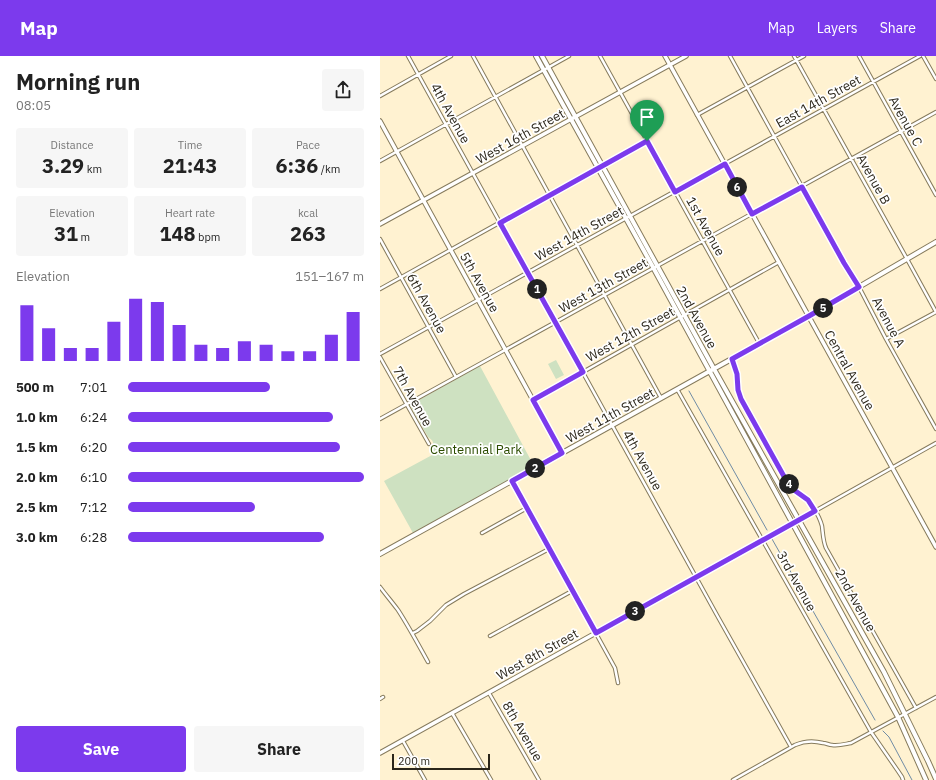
<!DOCTYPE html>
<meta charset="utf-8">
<style>
:root{--surface:#fff;--page:#f6f6f6;--text:#222;--muted:#767676;--accent:#7c3aed}
body{margin:0;font-family:"IBM Plex Sans",sans-serif;background:var(--page);color:var(--text);height:100vh;display:flex;flex-direction:column;font-size:15px;white-space:nowrap}
*{box-sizing:border-box;margin:0}
p{font-size:13px;color:var(--muted)}
.icon{flex:none;width:22px;height:22px;fill:none;stroke:currentColor;stroke-width:2;stroke-linecap:round;stroke-linejoin:round}
.map{position:relative;flex:1;overflow:hidden}
.side{display:flex;flex-direction:column;background:var(--surface);width:380px}
.side>*{flex:none}
.scale{position:absolute;left:12px;bottom:10px;width:98px;box-sizing:border-box;padding-left:4px;border:2px solid #2b261a;border-top:0;font-size:11px;line-height:14px;white-space:nowrap;color:#2b261a;-webkit-text-stroke:3px #fff;paint-order:stroke}
.pin{position:absolute;display:grid;place-items:center;width:34px;height:34px;color:#fff;margin:-41px -17px;border-radius:50% 50% 50% 0;rotate:-45deg;box-shadow:0 0 4px #0007}
.pin .icon{rotate:45deg}
.km{position:absolute;width:20px;height:20px;margin:-10px;border-radius:50%;background:#222;color:#fff;font-size:11px;line-height:20px;text-align:center}
.round{display:grid;place-items:center;flex:none;width:42px;height:42px;border-radius:4px;background:var(--page)}
.overview{display:flex;align-items:center;justify-content:space-between;height:68px;padding:0 16px}
h1{font-size:22px;font-weight:700;line-height:30px}
.metrics{display:grid;grid-template-columns:repeat(3,1fr);gap:6px;height:68px;padding:4px 16px}
.metrics div{display:grid;align-content:center;border-radius:4px;background:var(--page);text-align:center}
.metrics b{font-size:20px;font-weight:700}
.metrics small{font-size:11px;font-weight:400}
.metrics p{font-size:11px}
.chart{height:112px;padding:8px 16px}
.chart p{display:flex;justify-content:space-between}
.chart svg{width:100%;height:72px;margin-top:4px;stroke:var(--accent);stroke-width:6}
.cta{display:flex;gap:8px;margin-top:auto;padding:8px 16px}
.cta a{flex:1;height:46px;border-radius:4px;background:var(--accent);color:#fff;font-size:16px;font-weight:700;line-height:46px;text-align:center}
.cta a+a{background:var(--page);color:var(--text)}
ul{padding:0 16px;list-style:none;font-size:13px}
li{display:grid;grid-template-columns:64px 48px 1fr;align-items:center;height:30px}
li i{height:10px;border-radius:5px;background:var(--accent)}
header{display:flex;align-items:center;gap:24px;box-sizing:border-box;height:56px;padding:0 20px;background:var(--accent);color:#fff}
header strong{font-size:19px}
nav{display:flex;gap:22px;margin-inline-start:auto;font-size:14px}
main{display:flex;flex:1;min-height:0}
.map>svg:first-child{display:block}
.green{fill:#cee1c1}
.lines{fill:none;stroke-linecap:round;stroke-linejoin:round}
.stream{stroke:#708ca5;stroke-width:1}
.minor-casing{stroke:#867b5d;stroke-width:4.5}
.tertiary-casing{stroke:#867b5d;stroke-width:5.5}
.secondary-casing{stroke:#867b5d;stroke-width:6}
.minor{stroke:#fff;stroke-width:2.5}
.tertiary{stroke:#fff;stroke-width:3.5}
.secondary{stroke:#fff;stroke-width:4}
.route-casing{stroke:#fff;stroke-width:8}
.route{stroke:#7c3aed;stroke-width:5}
.labels{text-anchor:middle;stroke-width:3.5;stroke-linejoin:round;paint-order:stroke}
.street-label{font-size:13px;fill:#2b261a;stroke:#fff}
.park-label{font-size:13px;fill:#2c4c00;stroke:#fff}
</style>
<header>
<strong>Map</strong>
<nav><a>Map</a><a>Layers</a><a>Share</a></nav>
</header>
<main>
<section class="side">
<div class="overview"><div><h1>Morning run</h1><p>08:05</p></div><a class="round"><svg class="icon" aria-label="share" viewBox="0 0 24 24"><path d="M12 15V3M7 8l5-5 5 5M5 13v7h14v-7"/></svg></a></div>
<div class="metrics">
<div><p>Distance</p><b>3.29<small> km</small></b></div>
<div><p>Time</p><b>21:43</b></div>
<div><p>Pace</p><b>6:36<small> /km</small></b></div>
</div>
<div class="metrics">
<div><p>Elevation</p><b>31<small> m</small></b></div>
<div><p>Heart rate</p><b>148<small> bpm</small></b></div>
<div><p>kcal</p><b>263</b></div>
</div>
<div class="chart"><p><span>Elevation</span>151–167 m</p>
<svg viewBox="0 0 160 44" preserveAspectRatio="none"><path d="M5 44V10M15 44V24M25 44V36M35 44V36M45 44V20M55 44V6M65 44V8M75 44V22M85 44V34M95 44V36M105 44V32M115 44V34M125 44V38M135 44V38M145 44V28M155 44V14"/></svg>
</div>
<ul>
<li><b>500 m</b>7:01<i style="width:60%"></i></li>
<li><b>1.0 km</b>6:24<i style="width:87%"></i></li>
<li><b>1.5 km</b>6:20<i style="width:90%"></i></li>
<li><b>2.0 km</b>6:10<i style="width:100%"></i></li>
<li><b>2.5 km</b>7:12<i style="width:54%"></i></li>
<li><b>3.0 km</b>6:28<i style="width:83%"></i></li>
</ul>
<div class="cta"><a>Save</a><a>Share</a></div>
</section>
<div class="map">
<svg width="556" height="724" viewBox="0 0 556 724">
<rect width="100%" height="100%" fill="#fff2d1"/>
<path class="green" d="M176 304 184 319 176 323 168 308Z
M100 310 154 410 33 477 4 425 54 398 51 392 53 391C54 385 52 384 48 381L30 349Z"/>
<g class="lines">
<path class="stream" d="M309 335 387 474
M392 483 495 664
M503 675 509 681 532 724"/>
<defs>
<path id="minor" d="M28 0 338 561 411 691
M93 0 281 342
M220 0 379 287
M350 0 464 207 479 231 506 283 556 373
M414 0 527 203 556 256
M479 0 556 139
M543 0 556 23
M0 40 71 0
M317 59 424 0
M0 105 189 0
M0 183 76 321
M0 233 267 85
M506 283 556 256
M0 298 540 0
M0 301 49 388
M352 303 357 318 358 334 361 343 406 424C413 434 422 437 429 445 434 452 440 462 442 470 443 478 443 485 446 492L536 652
M297 333 491 676 518 715 522 721 523 724
M153 344 399 206
M0 363 556 56
M132 425 235 612 238 627
M419 464 556 387
M102 477 147 452
M0 531C6 539 12 546 18 554 29 571 38 588 48 606
M33 577 37 575 50 565 66 549 84 538 169 493
M110 580 192 535
M109 637 159 724
M0 643 3 641
M72 657 111 724
M23 685 45 724
M353 724 415 689C424 685 432 684 443 687 446 687 449 689 452 689 459 690 465 688 471 687L556 641"/>
<path id="tertiary" d="M285 0 556 491
M0 65 182 397
M0 168 306 0
M0 697 419 464"/>
<path id="secondary" d="M156 0 274 213 518 661 546 724
M162 0 334 313 504 616 548 705 556 723
M0 498 429 260 556 186"/>
</defs>
<use href="#minor" class="minor-casing"/>
<use href="#tertiary" class="tertiary-casing"/>
<use href="#secondary" class="secondary-casing"/>
<use href="#minor" class="minor"/>
<use href="#tertiary" class="tertiary"/>
<use href="#secondary" class="secondary"/>
</g>
<g class="lines">
<defs>
<path id="route" d="M267 85 295 136 345 108 372 158 422 131 464 207 479 231 429 260 352 303 357 318 358 334 361 343 406 424 414 434 428 444 435 455 216 577 132 425 182 397 153 344 203 316 120 167Z"/>
</defs>
<use href="#route" class="route-casing"/>
<use href="#route" class="route"/>
</g>
<g class="labels">
<g class="street-label">
<text transform="translate(438 45) rotate(-29)" y="5">East 14th Street</text>
<text transform="translate(71 57) rotate(61)" y="5">4th Avenue</text>
<text transform="translate(526 65) rotate(61)" y="5">Avenue C</text>
<text transform="translate(140 80) rotate(-29)" y="5">West 16th Street</text>
<text transform="translate(494 123) rotate(61)" y="5">Avenue B</text>
<text transform="translate(326 170) rotate(61)" y="5">1st Avenue</text>
<text transform="translate(199 177) rotate(-29)" y="5">West 14th Street</text>
<text transform="translate(100 226) rotate(61)" y="5">5th Avenue</text>
<text transform="translate(223 229) rotate(-29)" y="5">West 13th Street</text>
<text transform="translate(47 247) rotate(61)" y="5">6th Avenue</text>
<text transform="translate(317 261) rotate(61)" y="5">2nd Avenue</text>
<text transform="translate(509 266) rotate(62)" y="5">Avenue A</text>
<text transform="translate(250 278) rotate(-29)" y="5">West 12th Street</text>
<text transform="translate(470 314) rotate(61)" y="5">Central Avenue</text>
<text transform="translate(33 340) rotate(61)" y="5">7th Avenue</text>
<text transform="translate(230 359) rotate(-29)" y="5">West 11th Street</text>
<text transform="translate(263 404) rotate(61)" y="5">4th Avenue</text>
<text transform="translate(417 525) rotate(61)" y="5">3rd Avenue</text>
<text transform="translate(476 544) rotate(61)" y="5">2nd Avenue</text>
<text transform="translate(157 598) rotate(-29)" y="5">West 8th Street</text>
<text transform="translate(143 675) rotate(60)" y="5">8th Avenue</text>
</g>
<g class="park-label">
<text x="96" y="398">Centennial Park</text>
</g>
</g>
</svg>
<div class="scale">200 m</div>
<div class="pin" style="left:267px;top:85px;background:#1e9e55"><svg class="icon" aria-label="arrive" viewBox="0 0 24 24"><path d="M6 21V4h12l-3 4 3 4H6"/></svg></div>
<b class="km" style="left:157px;top:233px">1</b>
<b class="km" style="left:155px;top:412px">2</b>
<b class="km" style="left:255px;top:555px">3</b>
<b class="km" style="left:409px;top:428px">4</b>
<b class="km" style="left:443px;top:252px">5</b>
<b class="km" style="left:357px;top:131px">6</b>
</div>
</main>
